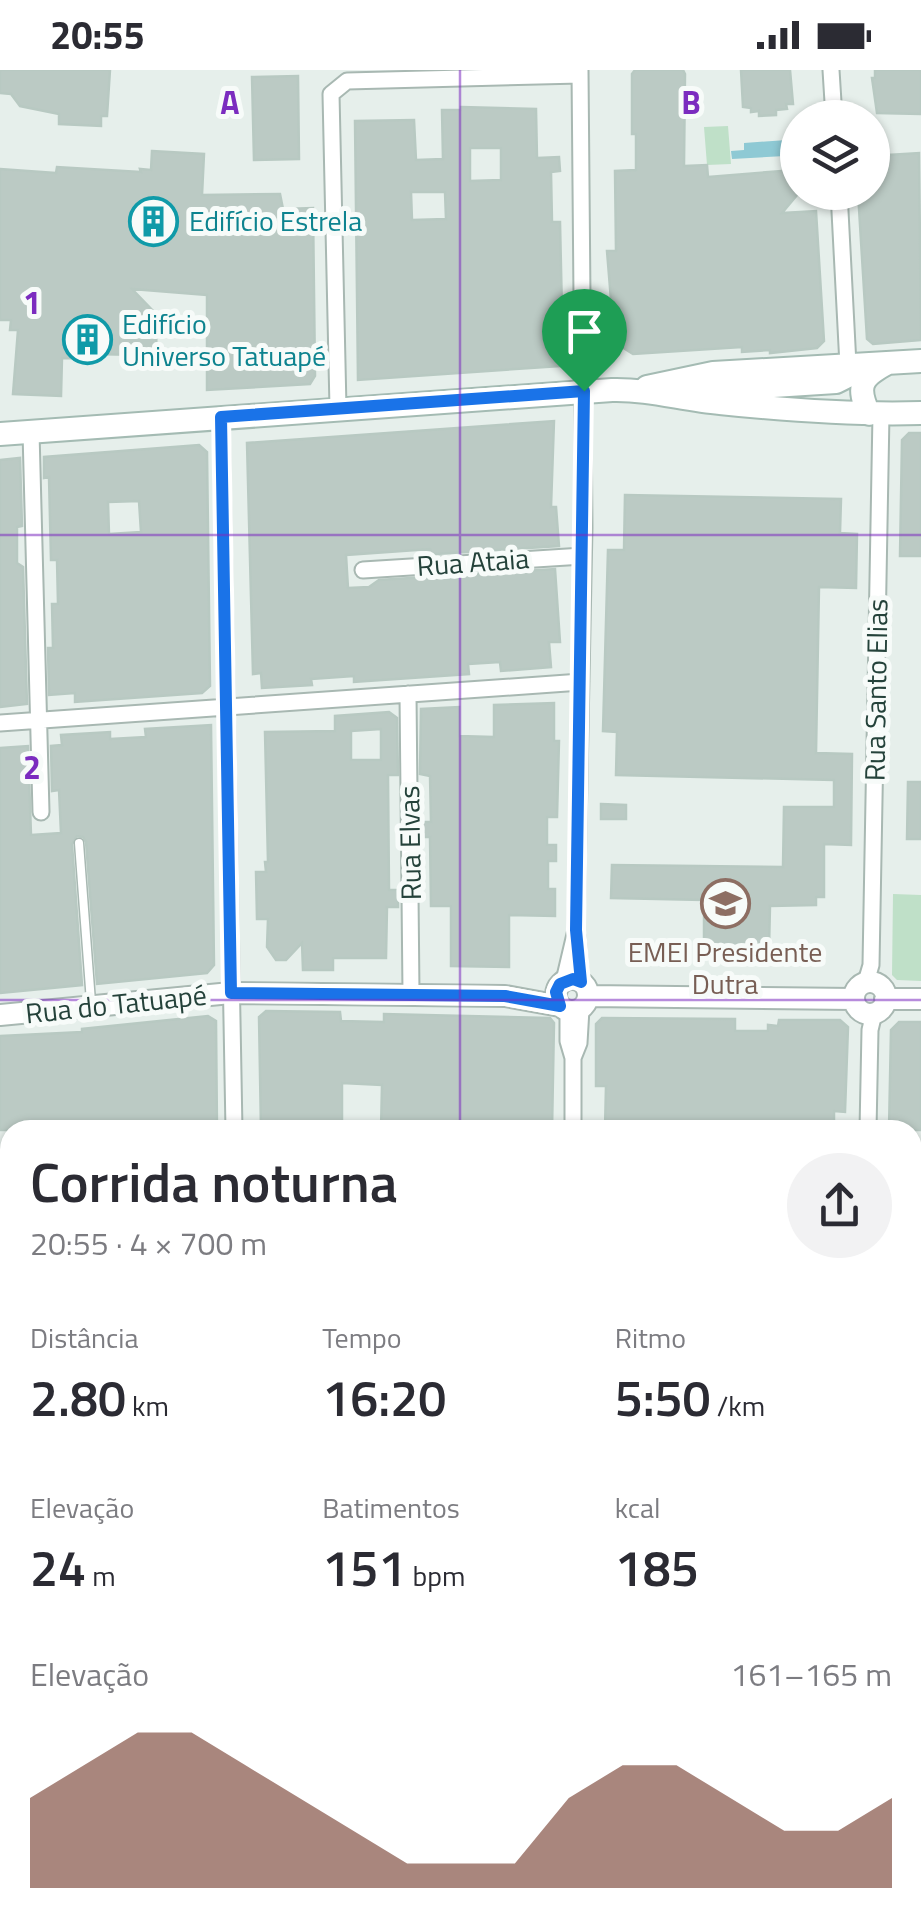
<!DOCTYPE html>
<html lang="pt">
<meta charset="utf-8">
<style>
:root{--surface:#fff;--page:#f2f2f3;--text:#2b2b33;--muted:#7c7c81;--accent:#855347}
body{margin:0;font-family:"Titillium Web",sans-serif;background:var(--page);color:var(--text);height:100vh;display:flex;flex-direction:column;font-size:38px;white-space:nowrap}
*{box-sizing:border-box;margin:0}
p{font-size:32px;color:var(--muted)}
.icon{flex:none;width:55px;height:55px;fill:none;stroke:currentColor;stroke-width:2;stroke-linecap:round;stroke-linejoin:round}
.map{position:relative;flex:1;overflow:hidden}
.details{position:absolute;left:0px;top:1050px;width:922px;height:812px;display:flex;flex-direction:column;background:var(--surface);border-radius:30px 30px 0 0;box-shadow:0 2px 8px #0004}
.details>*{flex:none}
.tools{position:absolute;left:780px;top:30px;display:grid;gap:20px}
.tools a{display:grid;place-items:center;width:110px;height:110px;border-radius:50%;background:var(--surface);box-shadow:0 2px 8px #0004;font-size:50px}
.pin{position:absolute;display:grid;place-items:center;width:85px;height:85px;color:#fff;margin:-102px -42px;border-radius:50% 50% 50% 0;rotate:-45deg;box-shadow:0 0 10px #0007}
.pin .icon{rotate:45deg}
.round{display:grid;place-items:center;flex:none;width:105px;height:105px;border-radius:52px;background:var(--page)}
.overview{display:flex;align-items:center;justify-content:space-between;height:170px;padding:0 30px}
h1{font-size:55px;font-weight:600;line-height:75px}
.figures{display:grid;grid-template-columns:repeat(3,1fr);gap:15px;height:170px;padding:10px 30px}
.figures div{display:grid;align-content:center}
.figures b{font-size:50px;font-weight:600}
.figures small{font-size:28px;font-weight:400}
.figures p{font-size:28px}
.chart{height:280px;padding:20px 30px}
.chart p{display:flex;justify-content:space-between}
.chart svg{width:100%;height:180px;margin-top:10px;fill:var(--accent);opacity:.7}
.status{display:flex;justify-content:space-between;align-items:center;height:70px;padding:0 50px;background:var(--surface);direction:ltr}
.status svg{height:28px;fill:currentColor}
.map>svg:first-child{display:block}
.green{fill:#bfe0c8}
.water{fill:#8ec9d4}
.building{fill:#bbcac4;stroke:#b8c9c2;stroke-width:2.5;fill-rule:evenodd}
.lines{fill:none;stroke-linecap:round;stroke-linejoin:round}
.service-casing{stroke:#a8b8b2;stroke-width:11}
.minor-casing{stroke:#a8b8b2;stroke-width:19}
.tertiary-casing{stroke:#a8b8b2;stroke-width:24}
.secondary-casing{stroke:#a4bbb3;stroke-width:26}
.service{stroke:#fff;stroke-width:8}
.minor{stroke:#fff;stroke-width:15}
.tertiary{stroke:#fff;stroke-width:20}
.secondary{stroke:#fff;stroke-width:22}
.route-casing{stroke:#fff;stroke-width:20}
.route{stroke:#1a73e8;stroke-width:12}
.grid{fill:none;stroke:#7b2cbf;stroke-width:2.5;stroke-opacity:0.55}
.labels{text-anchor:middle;stroke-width:10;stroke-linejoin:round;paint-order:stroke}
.culture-label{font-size:28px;fill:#0d838f;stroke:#f7fbf9;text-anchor:start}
.street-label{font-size:28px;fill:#24423a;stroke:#f7fbf9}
.education-label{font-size:28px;fill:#785e54;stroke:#f7fbf9}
.grid-label{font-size:32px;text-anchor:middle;font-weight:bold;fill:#7b2cbf;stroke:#f7fbf9;stroke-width:10;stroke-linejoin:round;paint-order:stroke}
</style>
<div class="status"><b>20:55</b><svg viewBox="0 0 49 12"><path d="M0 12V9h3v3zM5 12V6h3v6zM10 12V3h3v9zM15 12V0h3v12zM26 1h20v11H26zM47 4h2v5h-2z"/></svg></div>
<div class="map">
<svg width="921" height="1861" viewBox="0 0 921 1861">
<rect width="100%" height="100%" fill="#e6efeb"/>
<path class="green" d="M728 56 731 94 707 95 704 57Z
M893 824 921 825V911L897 910 892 905Z"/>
<path class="water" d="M787 70 785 86 732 89 731 81 744 80V73Z"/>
<path class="building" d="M0 0H110L107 46H101V56L59 54V44L20 36 11 24 0 23Z
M635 0H683L685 4 684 96 707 95 708 107 794 100 798 124 782 143 816 141 824 271 817 278 770 283V280L742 282V277L633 284 617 274 614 267 607 181H616L615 101 636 100V64H632V4Z
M741 0H790L793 34H786L787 39 776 40V45L759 46V41L751 42V38L743 37Z
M875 0H921V44L877 43 872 8H875Z
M298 6 299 89 254 90 252 7Z
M461 37 536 39 537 88 559 87 560 101 551 102 552 152H560L563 288 560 296 358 310 355 51 414 50 416 90 443 89 442 40H461ZM470 78H501V110L470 111ZM411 122H445L446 149 412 150Z
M152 81 204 84 202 125 280 124 283 139 313 138 315 306 310 314 207 320V225L132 219 157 245 156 281H141V285L90 284 89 289 62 288 61 326 13 324 18 260H10L11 250H0V99L56 103 57 97 141 102 140 99 151 100Z
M919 83 921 270 873 274 867 269 858 122H872V86Z
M554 351 551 437H556L559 476 420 485 431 479 346 485 348 518 369 517 379 510 555 499 560 572H549L551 597 501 601 500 592 468 594 469 604 354 612V606L311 609 312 615 262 618 261 603 253 604 247 373Z
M909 363H921V486H900L902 370Z
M199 375 207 382 210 616 202 623 75 632V623L49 625 48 578H53L52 534H58L57 490H51L49 407 44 408V387ZM139 431 141 462 109 464 108 432Z
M20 388 22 456 17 457V493L23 497 27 634 0 637V390Z
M625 425 841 429 840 463 857 464 856 518 819 517 816 683 852 684 851 775 824 774V827H816V835L770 836 769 878 704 879V830L611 828 612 795 783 797 784 737H834V710L616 705 617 662 603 661 608 480H624Z
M554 633V671H559L557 747H547V775H556V791H548V819H555V846L509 845V897L451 896V836H431L430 767H423L422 752H431L430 706 420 704 421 639 459 637V666L494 667V635Z
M389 642 397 648 398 705H388L389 820H398V837H387L386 888H333V900H303L302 873 286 890H276L267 877 268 849H257L256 802H266L265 792H268L265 662 335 661V646ZM381 659V690H351V661Z
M211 655 214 895 207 903 97 914 86 772 83 767 77 766 72 774 82 915 0 923V678L28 676 31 765 61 763 59 720 52 721 51 676 62 675 61 665 110 662V669L146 667 145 659Z
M908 712H921V769H907Z
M601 734 626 735V749H601Z
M266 941 340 942 341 951 384 952V944L550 948 554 953 552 1060H381L382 1015 342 1013V1060H261L259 947Z
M208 946 216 951 217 1060H0V966L82 962V959Z
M602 948 735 949V961H768V955L778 956 779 950H840L848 957 845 1042 834 1041V1060L605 1059 606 1016H596V954Z
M899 952H921V1060H889L891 960Z"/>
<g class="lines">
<defs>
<path id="service" d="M79 773 91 932"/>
<path id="minor" d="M831 0 834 48
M839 122 848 295
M338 338 331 24 347 11 580 5
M221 347 234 1060
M31 362 41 742
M363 500 583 486
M408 624 411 923
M0 653 581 612
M577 866 581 912
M564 911 576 860 584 457 580 0
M866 912 871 895 881 344
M568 941V971L573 988V1060
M573 988 579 973 581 939
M868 1060 870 960 874 943
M0 1144 10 1143
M912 1293H921
M0 1500H10
M912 1519 921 1520
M912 1747H921
M249 1852V1861
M559 1861V1852
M708 1861V1852
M851 1861V1852"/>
<path id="tertiary" d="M556 925a16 16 0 1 1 32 0a16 16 0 1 1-32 0Z
M854 928a16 16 0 1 1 32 0a16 16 0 1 1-32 0Z
M589 926 854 929
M885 929H921
M0 945 231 923 505 926 560 936"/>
<path id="secondary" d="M647 317 713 303 921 291
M697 321 836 312 844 308 848 295
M869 344C856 316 861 307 888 293
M0 364 612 320C649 319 683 330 720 333 786 340 854 345 921 343"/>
</defs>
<use href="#service" class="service-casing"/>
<use href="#minor" class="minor-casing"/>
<use href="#tertiary" class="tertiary-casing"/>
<use href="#secondary" class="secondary-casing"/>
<use href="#service" class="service"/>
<use href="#minor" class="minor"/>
<use href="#tertiary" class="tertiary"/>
<use href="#secondary" class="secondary"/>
</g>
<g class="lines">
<defs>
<path id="route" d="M584 321 576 860 581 912 573 909 560 914 556 922 560 936 505 926 231 923 221 347Z"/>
</defs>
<use href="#route" class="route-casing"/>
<use href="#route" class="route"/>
</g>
<path class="grid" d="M460 0V1060M0 465H921M0 930H921M0 1396H10M912 1396H921M460 1852V1861"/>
<defs>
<symbol id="building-ring" viewBox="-11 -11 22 22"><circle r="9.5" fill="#f7fbf9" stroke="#0f9aa8" stroke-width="1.5"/><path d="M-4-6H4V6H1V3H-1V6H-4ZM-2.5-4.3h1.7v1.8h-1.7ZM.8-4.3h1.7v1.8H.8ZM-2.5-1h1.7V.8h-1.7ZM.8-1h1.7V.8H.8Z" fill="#0f9aa8"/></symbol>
<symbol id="school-ring" viewBox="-11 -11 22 22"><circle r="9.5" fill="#f7fbf9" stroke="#8d6e63" stroke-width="1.5"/><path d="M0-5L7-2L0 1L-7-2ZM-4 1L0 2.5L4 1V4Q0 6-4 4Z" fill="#8d6e63"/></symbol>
</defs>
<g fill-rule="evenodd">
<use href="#building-ring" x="126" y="124" width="55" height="55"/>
<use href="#building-ring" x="60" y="242" width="55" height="55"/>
<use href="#school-ring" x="698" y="806" width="55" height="55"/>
</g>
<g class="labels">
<g class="culture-label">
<text x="189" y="161">Edifício Estrela</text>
<text x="122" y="264">Edifício<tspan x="122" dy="32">Universo Tatuapé</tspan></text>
</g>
<g class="street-label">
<text transform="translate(473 492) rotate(-4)" y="10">Rua Ataia</text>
<text transform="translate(876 620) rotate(-89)" y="10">Rua Santo Elias</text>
<text transform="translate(410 773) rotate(-91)" y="10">Rua Elvas</text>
<text transform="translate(116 934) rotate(-6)" y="10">Rua do Tatuapé</text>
</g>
<g class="education-label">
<text x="725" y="892">EMEI Presidente<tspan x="725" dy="32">Dutra</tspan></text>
</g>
</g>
<g class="grid-label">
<text x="230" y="44">A</text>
<text x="691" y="44">B</text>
<text x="32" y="244">1</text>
<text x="32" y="709">2</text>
</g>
</svg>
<div class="tools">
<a><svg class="icon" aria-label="layers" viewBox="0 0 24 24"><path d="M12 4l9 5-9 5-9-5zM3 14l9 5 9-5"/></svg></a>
</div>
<div class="pin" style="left:584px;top:321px;background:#1e9e55"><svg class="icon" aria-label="arrive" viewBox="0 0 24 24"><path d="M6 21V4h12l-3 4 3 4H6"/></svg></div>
<section class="details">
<div class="overview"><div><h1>Corrida noturna</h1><p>20:55 · 4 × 700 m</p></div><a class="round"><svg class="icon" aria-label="share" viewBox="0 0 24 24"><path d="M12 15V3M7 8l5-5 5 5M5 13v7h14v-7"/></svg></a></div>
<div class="figures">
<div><p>Distância</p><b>2.80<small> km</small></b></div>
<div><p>Tempo</p><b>16:20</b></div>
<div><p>Ritmo</p><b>5:50<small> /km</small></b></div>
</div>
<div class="figures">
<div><p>Elevação</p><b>24<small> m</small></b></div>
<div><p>Batimentos</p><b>151<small> bpm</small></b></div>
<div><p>kcal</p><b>185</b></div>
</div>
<div class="chart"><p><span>Elevação</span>161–165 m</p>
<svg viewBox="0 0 160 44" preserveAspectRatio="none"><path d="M0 44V22L10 14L20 6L30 6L40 14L50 22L60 30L70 38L80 38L90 38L100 22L110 14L120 14L130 22L140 30L150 30L160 22V44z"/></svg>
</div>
</section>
</div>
